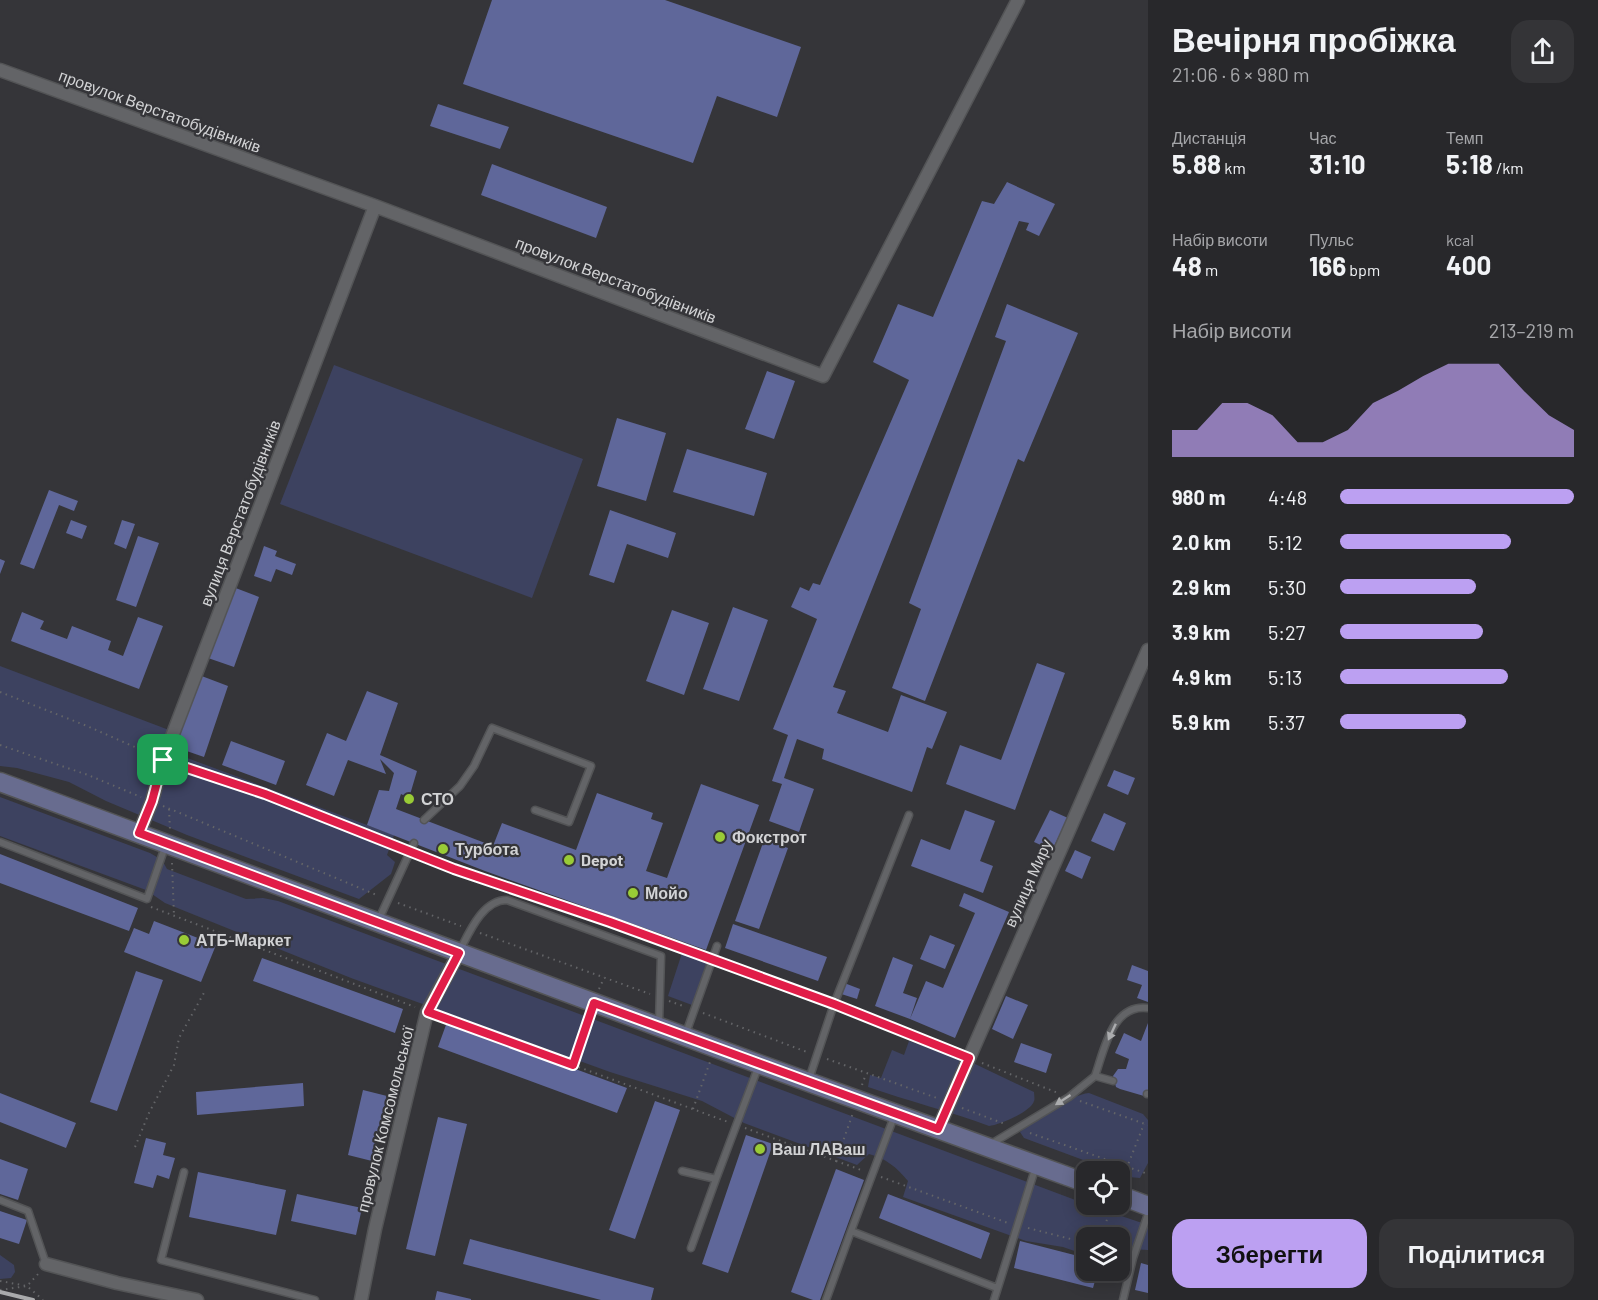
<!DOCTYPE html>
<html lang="uk">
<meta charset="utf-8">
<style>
:root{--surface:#28282b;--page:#343437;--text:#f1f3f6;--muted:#a5a6a9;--line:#444447;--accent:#bca0f2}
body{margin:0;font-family:Barlow,sans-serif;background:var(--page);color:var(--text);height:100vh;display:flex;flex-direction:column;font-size:22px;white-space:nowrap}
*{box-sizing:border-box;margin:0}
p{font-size:20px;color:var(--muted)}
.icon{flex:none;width:33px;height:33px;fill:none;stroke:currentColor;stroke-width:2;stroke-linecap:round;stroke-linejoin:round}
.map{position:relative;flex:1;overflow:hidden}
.details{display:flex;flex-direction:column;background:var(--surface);width:450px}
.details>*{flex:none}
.buttons{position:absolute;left:1076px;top:1161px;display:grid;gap:12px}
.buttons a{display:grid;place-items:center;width:54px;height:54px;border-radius:12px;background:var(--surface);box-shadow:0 3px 15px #0003,0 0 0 2px var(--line);font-size:30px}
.pin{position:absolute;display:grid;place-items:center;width:51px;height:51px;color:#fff;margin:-26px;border-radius:12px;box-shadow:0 3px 9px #0006}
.round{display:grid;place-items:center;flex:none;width:63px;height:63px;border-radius:18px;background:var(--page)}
.headline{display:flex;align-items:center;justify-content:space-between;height:102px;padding:0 24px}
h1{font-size:33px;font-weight:700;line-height:45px}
.figures{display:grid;grid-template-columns:repeat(3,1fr);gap:9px;height:102px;padding:6px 24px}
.figures div{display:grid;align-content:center}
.figures b{font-size:26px;font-weight:700}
.figures small{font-size:16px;font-weight:400}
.figures p{font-size:16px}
.chart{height:168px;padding:12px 24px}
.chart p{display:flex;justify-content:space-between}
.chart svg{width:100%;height:108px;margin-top:6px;fill:var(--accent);opacity:.7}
.primary-button{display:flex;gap:12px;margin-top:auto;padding:12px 24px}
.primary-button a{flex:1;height:69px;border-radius:18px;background:var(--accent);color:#111;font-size:24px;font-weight:700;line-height:69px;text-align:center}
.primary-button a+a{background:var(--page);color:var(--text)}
ul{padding:0 24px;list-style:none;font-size:20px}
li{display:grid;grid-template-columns:96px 72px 1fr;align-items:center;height:45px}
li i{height:15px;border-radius:8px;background:var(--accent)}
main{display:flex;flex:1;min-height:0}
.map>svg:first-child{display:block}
.green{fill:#3d4260}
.building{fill:#5f679a}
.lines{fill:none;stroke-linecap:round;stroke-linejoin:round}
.lane-casing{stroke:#535456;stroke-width:9}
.street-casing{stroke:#535456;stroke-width:15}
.secondary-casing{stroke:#535456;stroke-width:21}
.path{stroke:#646568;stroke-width:2;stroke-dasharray:1.5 4.5;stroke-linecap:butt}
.lane{stroke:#636467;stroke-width:6}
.street{stroke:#636467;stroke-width:12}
.secondary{stroke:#686c8f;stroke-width:18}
.rail{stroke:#a9aaac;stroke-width:4}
.oneway{fill:#abacae}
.route-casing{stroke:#fff;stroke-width:12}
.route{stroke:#e11d48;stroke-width:8}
.poi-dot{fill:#99cb36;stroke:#353539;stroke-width:2}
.labels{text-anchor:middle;stroke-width:4.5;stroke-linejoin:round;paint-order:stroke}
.street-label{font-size:16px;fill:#d2d3d5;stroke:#353539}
.poi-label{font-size:16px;font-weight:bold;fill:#d2d3d5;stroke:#353539;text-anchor:start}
</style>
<main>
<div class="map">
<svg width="1148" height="1300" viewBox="0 0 1148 1300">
<rect width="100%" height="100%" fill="#353539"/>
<path class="green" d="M334 365 583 459 532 598 280 504Z
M0 666 169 730 163 749 394 835 387 855 395 862 391 874 359 899 187 835 106 801 69 782 17 768 0 766Z
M0 797 150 853 162 860 167 869 246 899 263 898 278 901 1086 1204 1148 1225V1250L1131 1249 1127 1267 1119 1265V1238H1086V1255L1063 1247 1026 1241 903 1197 908 1181C896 1167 887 1159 869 1154L857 1165 744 1123 702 1101 610 1072 351 978 165 903 146 890 0 836Z
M682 953 707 962 692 1005 668 996Z
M909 1041 973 1063 1034 1092C1034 1093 1035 1100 1034 1101 1031 1112 999 1125 989 1126 949 1111 908 1101 868 1087L870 1075 881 1078 892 1050 904 1055Z
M1089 1093 1143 1114 1148 1120V1163L1140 1178 1129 1177 1024 1138 1020 1132C1035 1119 1070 1095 1089 1093Z
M0 1255 14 1265 15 1272 11 1278 0 1279Z"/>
<path class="building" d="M492 0H665L801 47 777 117 717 96 693 163 463 84Z
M438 104 509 127 500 149 430 126Z
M492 164 607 207 596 238 481 195Z
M1007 182 1055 204 1039 236 1026 230 1029 223 1019 221 833 687 846 691 837 713 888 732 901 695 947 712 932 749 927 747 912 792 822 759 824 749 797 739 784 778 814 789 799 832 769 821 782 784 772 781 788 735 773 729 817 619 791 607 800 587 809 591 813 583 820 585 909 380 873 362 898 304 933 317 982 201 994 204Z
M1007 304 1078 333 1024 462 1018 459 925 701 892 688 921 609 909 603 1006 341 995 337Z
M767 371 795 381 774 439 745 429Z
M617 418 666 433 646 501 597 486Z
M687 449 767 473 754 516 673 492Z
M49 490 78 501 74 511 59 505 34 569 20 564Z
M610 510 676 533 668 558 627 544 614 583 589 575Z
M71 520 87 526 82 539 66 533Z
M122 520 135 524 126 549 114 544Z
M138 536 159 543 136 607 116 600Z
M264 546 277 551 275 556 296 564 292 575 276 569 271 582 254 576Z
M0 559 5 561 0 574Z
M233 587 259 597 234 667 208 658Z
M733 607 768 620 739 701 703 689Z
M672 610 709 623 684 695 646 681Z
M22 612 44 621 40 629 67 639 72 626 111 641 108 650 123 656 138 617 163 626 139 689 11 641Z
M1037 663 1065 673 1015 810 946 784 960 745 1001 760Z
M199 675 228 686 204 757 175 747Z
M367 691 398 703 380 755 417 771 409 798 401 794 396 809 493 846 502 823 576 850 597 793 653 813 651 819 663 823 646 871 667 878 701 784 759 805 706 950 485 871 367 825 379 790 389 791 394 773 380 759 386 774 348 760 334 796 306 785 327 733 346 741Z
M231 741 285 761 276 785 222 765Z
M1114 770 1135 778 1128 795 1107 786Z
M965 810 995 821 980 861 993 866 983 893 911 866 921 839 950 850Z
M1050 810 1068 818 1052 850 1034 842Z
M1104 813 1126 823 1114 851 1091 841Z
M764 840 788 848 759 929 735 921Z
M1075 850 1091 857 1082 879 1065 871Z
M0 854 138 908 129 931 0 883Z
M964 893 1009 912 955 1038 910 1019 926 981 943 988 975 913 959 906Z
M154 921 216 945 201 982 124 952 134 928 149 934Z
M733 924 827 957 818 981 725 948Z
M930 935 955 945 945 969 920 959Z
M893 957 913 965 903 993 917 998 910 1019 875 1006Z
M262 958 403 1009 395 1033 253 981Z
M1132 965 1148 971V1002L1137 998 1142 985 1127 980Z
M136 971 163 980 117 1111 90 1102Z
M839 981 860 989 857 999 835 992Z
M1006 996 1028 1005 1013 1039 992 1029Z
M447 1022 627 1088 617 1113 438 1047Z
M1148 1023V1091L1144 1096 1120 1089 1116 1087 1113 1076 1118 1069H1126L1129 1059 1115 1053 1124 1033 1141 1041Z
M1021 1043 1052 1054 1046 1073 1014 1062Z
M303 1083 304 1106 197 1115 196 1092Z
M363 1090 387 1096 372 1161 348 1155Z
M0 1093 76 1123 66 1148 0 1122Z
M655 1101 680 1110 635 1239 609 1230Z
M438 1117 467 1124 435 1256 406 1249Z
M746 1135 773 1144 728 1273 702 1264Z
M146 1138 166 1143 163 1155 175 1158 169 1179 157 1175 153 1188 134 1183Z
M0 1159 28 1169 18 1200 0 1194Z
M836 1169 864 1180 820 1300H813L791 1292Z
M198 1172 286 1190 276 1235 189 1217Z
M297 1194 362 1208 356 1235 291 1221Z
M888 1194 990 1233 981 1259 879 1218Z
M0 1211 27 1220 19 1244 0 1238Z
M470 1239 654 1288 651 1300H601L463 1264Z
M1020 1241 1086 1258V1270H1098L1093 1288 1014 1268Z
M1141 1263 1148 1265V1293L1135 1290Z
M437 1291 471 1299V1300H435Z"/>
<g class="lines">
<defs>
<path id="lane" d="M424 820 460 786 474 766 492 728 591 766 569 822 535 810
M0 842 147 899 165 847
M379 919 414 843
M459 952C469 933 482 900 507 900L661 956 659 1023
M686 1033 717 946
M1095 1076C1104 1051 1112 1003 1148 1008
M809 1079 834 1004 909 815
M1147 1094H1148
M895 1114 851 1231 997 1288
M991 1144 1069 1097 1095 1076 1113 1081
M682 1171 716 1179 759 1065
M184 1172 161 1260 315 1300
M0 1200 28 1211 46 1264
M691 1248 716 1179
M826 1300 851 1231
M994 1300 1036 1166
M1123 1300 1133 1258 1148 1214"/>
<path id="street" d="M0 70 375 206 823 376 1018 0
M139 833 152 801 163 760 375 206
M938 1129 1148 650
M46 1264 117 1283 197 1300
M361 1300 375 1229 427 1012 459 953"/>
<path id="secondary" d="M0 782 759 1064 1086 1183
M1119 1195 1148 1206"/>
</defs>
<use href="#lane" class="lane-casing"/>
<use href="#street" class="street-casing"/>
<use href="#secondary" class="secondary-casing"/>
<path class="path" d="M0 692 87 726 153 755
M0 745 88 775 141 797
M175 764 265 794 400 848
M163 806 379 896
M169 809 170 830
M419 855 702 956
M172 863 174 916
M398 903 461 926
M151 907 415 1007
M480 933 650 994
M721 963 826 1002
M599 989 604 978
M669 1001 686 1007
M842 1008 957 1053
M703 1013 807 1052
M440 1016 573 1065 589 1017
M827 1059 937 1098
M982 1063 1058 1093
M573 1065 728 1122
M862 1085 866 1074
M1080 1101 1148 1125
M962 1108 1005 1124
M693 1109 710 1062
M745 1128 836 1161 853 1113
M1030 1133 1148 1174
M135 1147 149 1113 174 1065 179 1038 205 991
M836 1161 864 1171
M881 1177 1008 1223
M1122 1180 1144 1124
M1028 1228 1086 1243
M1100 1238 1111 1209
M0 1281 27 1286 43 1300
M0 1290 27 1286 39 1273"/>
<use href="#lane" class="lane"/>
<use href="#street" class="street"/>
<use href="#secondary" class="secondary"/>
<path class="rail" d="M0 1292 33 1300"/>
</g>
<defs><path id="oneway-solid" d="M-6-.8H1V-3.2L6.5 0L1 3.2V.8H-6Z" transform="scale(1.5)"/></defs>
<g class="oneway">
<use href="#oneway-solid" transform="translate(1112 1032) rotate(115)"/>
<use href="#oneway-solid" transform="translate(1063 1100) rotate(147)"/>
</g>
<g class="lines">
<defs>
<path id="route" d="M163 760 265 794 454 869 610 922 834 1004 969 1058 938 1129 594 1003 573 1065 428 1012 459 953 139 833 152 801Z"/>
</defs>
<use href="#route" class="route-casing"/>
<use href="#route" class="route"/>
</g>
<g class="poi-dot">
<circle cx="409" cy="799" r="6"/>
<circle cx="720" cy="837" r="6"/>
<circle cx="443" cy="849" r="6"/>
<circle cx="569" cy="860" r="6"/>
<circle cx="633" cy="893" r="6"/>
<circle cx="184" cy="940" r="6"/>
<circle cx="760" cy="1149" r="6"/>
</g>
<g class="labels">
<g class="street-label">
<text transform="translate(160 111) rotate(20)" y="6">провулок Верстатобудівників</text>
<text transform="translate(616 280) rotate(21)" y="6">провулок Верстатобудівників</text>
<text transform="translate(240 513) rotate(-69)" y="6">вулиця Верстатобудівників</text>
<text transform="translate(1028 883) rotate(-66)" y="6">вулиця Миру</text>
<text transform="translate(385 1119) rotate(-76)" y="6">провулок Комсомольської</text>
</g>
<g class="poi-label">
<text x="421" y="805">СТО</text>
<text x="732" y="843">Фокстрот</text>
<text x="455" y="855">Турбота</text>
<text x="581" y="866">Depot</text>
<text x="645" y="899">Мойо</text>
<text x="196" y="946">АТБ-Маркет</text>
<text x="772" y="1155">Ваш ЛАВаш</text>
</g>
</g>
</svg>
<div class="buttons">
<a><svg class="icon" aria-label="locate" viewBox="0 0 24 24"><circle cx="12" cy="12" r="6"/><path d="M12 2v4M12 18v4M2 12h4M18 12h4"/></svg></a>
<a><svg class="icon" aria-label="layers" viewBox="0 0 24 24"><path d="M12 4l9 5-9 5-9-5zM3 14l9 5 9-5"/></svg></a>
</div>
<div class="pin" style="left:163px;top:760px;background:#1e9e55"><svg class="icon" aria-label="arrive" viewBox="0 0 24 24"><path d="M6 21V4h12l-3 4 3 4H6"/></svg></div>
</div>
<section class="details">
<div class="headline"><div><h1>Вечірня пробіжка</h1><p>21:06 · 6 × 980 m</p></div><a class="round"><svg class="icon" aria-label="share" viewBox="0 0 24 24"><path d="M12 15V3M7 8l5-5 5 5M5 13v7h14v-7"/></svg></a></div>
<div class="figures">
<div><p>Дистанція</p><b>5.88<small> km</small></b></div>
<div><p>Час</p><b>31:10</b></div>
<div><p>Темп</p><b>5:18<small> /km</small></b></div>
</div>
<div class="figures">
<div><p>Набір висоти</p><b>48<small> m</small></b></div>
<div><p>Пульс</p><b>166<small> bpm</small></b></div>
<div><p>kcal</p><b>400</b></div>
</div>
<div class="chart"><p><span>Набір висоти</span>213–219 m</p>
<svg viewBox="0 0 160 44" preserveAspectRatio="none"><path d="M0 44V33L10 33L20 22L30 22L40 27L50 38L60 38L70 33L80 22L90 17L100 11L110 6L120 6L130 6L140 17L150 27L160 33V44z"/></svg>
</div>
<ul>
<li><b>980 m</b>4:48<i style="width:100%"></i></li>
<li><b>2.0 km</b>5:12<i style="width:73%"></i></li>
<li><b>2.9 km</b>5:30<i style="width:58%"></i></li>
<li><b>3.9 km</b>5:27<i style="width:61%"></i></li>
<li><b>4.9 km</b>5:13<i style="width:72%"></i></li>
<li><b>5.9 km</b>5:37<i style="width:54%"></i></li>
</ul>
<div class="primary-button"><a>Зберегти</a><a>Поділитися</a></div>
</section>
</main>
